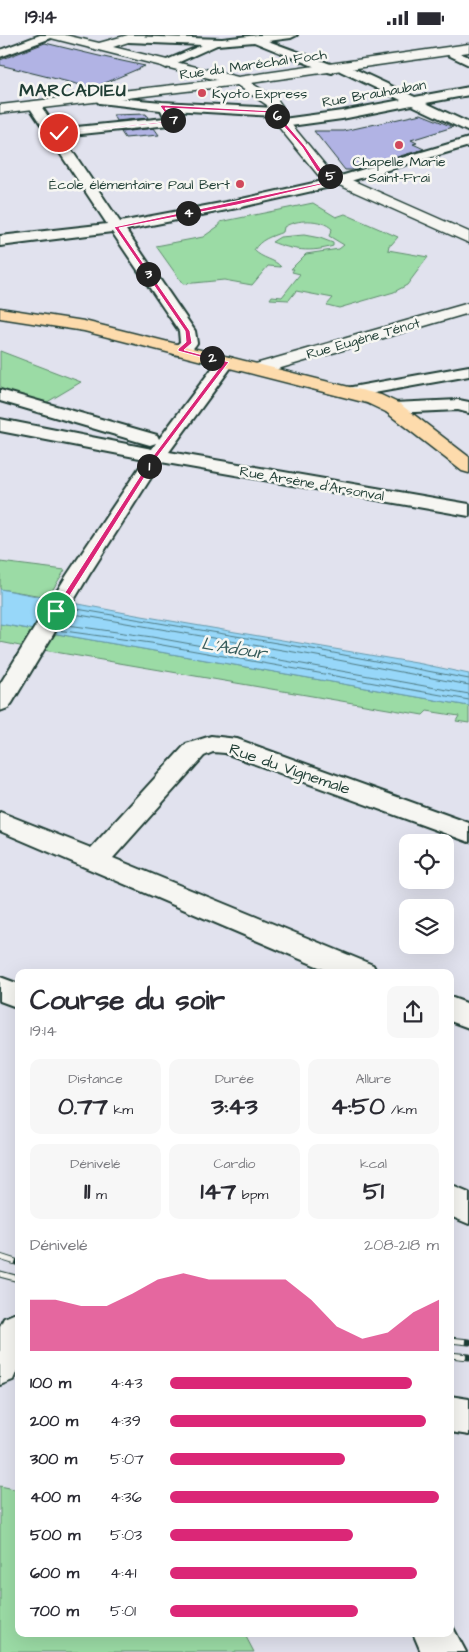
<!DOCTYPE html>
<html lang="fr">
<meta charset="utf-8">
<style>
:root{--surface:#fff;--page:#f7f7f7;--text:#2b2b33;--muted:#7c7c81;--accent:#db2777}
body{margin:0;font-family:"Architects Daughter",sans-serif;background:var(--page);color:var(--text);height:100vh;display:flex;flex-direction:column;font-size:19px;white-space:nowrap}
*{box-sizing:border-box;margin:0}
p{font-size:16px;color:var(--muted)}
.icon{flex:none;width:28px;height:28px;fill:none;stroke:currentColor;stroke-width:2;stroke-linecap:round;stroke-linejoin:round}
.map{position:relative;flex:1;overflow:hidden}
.sheet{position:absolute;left:15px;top:934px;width:439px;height:668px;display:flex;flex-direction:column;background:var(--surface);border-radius:10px;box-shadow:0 5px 20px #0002}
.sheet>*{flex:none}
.controls{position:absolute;left:399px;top:799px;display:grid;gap:10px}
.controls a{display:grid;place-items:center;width:55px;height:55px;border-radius:10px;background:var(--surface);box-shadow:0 5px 20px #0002;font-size:25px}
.pin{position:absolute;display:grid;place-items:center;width:42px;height:42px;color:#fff;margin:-21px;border:2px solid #fff;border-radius:50%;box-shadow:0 1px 5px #0007}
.km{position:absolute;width:25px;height:25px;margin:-12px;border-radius:50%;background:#222;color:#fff;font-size:14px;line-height:25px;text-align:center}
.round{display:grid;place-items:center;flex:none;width:52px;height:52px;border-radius:10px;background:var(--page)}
.head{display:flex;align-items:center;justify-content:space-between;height:85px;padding:0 15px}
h1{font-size:28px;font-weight:700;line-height:38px}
.stats{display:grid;grid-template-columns:repeat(3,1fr);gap:8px;height:85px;padding:5px 15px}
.stats div{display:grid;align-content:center;border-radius:10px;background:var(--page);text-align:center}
.stats b{font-size:25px;font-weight:700}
.stats small{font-size:14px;font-weight:400}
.stats p{font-size:14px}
.chart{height:140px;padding:10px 15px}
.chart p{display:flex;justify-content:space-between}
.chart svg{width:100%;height:90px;margin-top:5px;fill:var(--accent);opacity:.7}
ul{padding:0 15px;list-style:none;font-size:16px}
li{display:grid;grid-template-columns:80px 60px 1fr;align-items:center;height:38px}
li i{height:12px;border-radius:6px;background:var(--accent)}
.status{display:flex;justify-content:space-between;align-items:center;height:35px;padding:0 25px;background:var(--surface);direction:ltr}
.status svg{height:14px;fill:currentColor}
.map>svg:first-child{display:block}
.green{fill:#9bdba5;stroke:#5d8c6c}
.water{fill:#97d7f9;stroke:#6799aa}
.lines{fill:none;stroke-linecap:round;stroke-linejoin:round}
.shore{stroke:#4f7b83;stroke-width:1}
.building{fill:#b1b3e4;stroke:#1f3d34}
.street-casing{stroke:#1f3d34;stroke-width:4}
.secondary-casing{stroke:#1f3d34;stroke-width:3}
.primary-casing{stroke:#1f3d34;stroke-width:3}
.street{fill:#f6f6f2;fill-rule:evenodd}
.secondary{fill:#f6f6f2;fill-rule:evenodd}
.primary{fill:#fddbac;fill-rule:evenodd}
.rail-casing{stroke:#1f3d34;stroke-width:7}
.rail{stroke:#f6f6f2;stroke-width:5;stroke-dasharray:16;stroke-linecap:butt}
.route{fill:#db2777;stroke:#fff}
.poi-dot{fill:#d1495b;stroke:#f6f6f2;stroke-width:2}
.labels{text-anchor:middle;stroke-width:5;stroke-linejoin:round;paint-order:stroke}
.far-street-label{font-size:14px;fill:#1f3d34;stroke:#f6f6f2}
.far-poi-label{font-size:14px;fill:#1f3d34;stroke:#f6f6f2;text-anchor:start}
.street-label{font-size:16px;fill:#1f3d34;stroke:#f6f6f2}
.far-district-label{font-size:18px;font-weight:bold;letter-spacing:1px;fill:#1f3d34;stroke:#f6f6f2}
.water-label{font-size:18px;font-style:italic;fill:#375c5b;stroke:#f6f6f2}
</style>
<div class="status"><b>19:14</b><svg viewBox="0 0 49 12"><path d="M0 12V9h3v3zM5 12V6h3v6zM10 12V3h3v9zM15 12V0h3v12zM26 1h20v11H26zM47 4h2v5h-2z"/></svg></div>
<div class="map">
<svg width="469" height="1617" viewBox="0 0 469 1617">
<rect width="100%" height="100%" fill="#e1e2ee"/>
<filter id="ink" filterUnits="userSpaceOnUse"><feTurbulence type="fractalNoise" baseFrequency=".02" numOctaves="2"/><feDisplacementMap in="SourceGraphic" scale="10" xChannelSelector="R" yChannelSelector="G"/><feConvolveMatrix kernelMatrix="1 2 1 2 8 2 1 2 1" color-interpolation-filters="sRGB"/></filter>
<g filter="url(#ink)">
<path class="green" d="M313 168 336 182 345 179 398 202 391 210H389L388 215 428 222 407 250 394 257 339 273 327 270 333 263 296 256 289 265 270 264 272 261 282 262 300 239 292 237 294 234H291L306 219 339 214 344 210 329 201 332 194C321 183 296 184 284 192L283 197C270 202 261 204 254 215 262 224 275 224 281 232L268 231 252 250 224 245 183 249 156 211 203 202 220 190V187Z
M304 200 320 203 333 208V211C311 218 292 215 272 207L280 202Z
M0 316 81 347 44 369 0 356Z
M0 527 65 535 48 562 0 554Z
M0 589 469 671V688L456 686 459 681 427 676 423 680 20 611 0 607Z
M0 1451 19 1455V1598H244L254 1617H0Z"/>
<path class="water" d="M0 554 136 580 422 629 469 639V671L0 589Z"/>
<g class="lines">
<path class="shore" d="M71 573 318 615 469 644
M68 578 317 621 469 650
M61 589 152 602 469 659
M57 595 151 608 469 665"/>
</g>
<path class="building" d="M45 8 99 21 145 31 93 53 0 30V25Z
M146 79 148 83 116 86 113 80Z
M421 79 453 92 411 105 417 108 413 109 424 114 353 135H345L314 96H344Z
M154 93 159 100 125 103 121 97Z"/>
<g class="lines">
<defs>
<path id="street" d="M40 0H56L54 2 0 22V15Z
M258 0H297L291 3 268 6 336 31 338 34 332 38 328 37 254 7 217 10 166 33 162 31 160 29 162 27 202 10 128 7 122 4 128 1 222 4Z
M448 13 469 22V30L444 18 442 16Z
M344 29 415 62 469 52V60L426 68 469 88V97L412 70 342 84 283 92 278 91 277 88 283 84 342 76 401 65 340 36 338 33Z
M100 59 106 62 162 67 274 73 280 77 274 81 172 75 180 86 179 89 62 101 120 187 237 165 327 145 469 103V111L330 152 237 173 126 195 195 296 197 308C192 316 184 321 174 319L171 315 180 307 179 296 112 197 0 211V201L107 189 28 70 30 67H38L57 94 165 83 161 75 99 68 94 63Z
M226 322 232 323 235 327 169 417 469 469V481L161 427 89 540 12 668 8 673 0 676V649L67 540 145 424 0 396V384L152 414 156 408 150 410 143 408 0 366V355L157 400 159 404 220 323Z
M469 331V341L352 362 346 361 343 357 346 353 352 352Z
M459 365 469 367V378L458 375 393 378 387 377 384 373 387 369 393 368Z
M211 701 237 704 469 788V807L225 718 213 717 204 721 113 823 373 930 377 938H333L0 796V777L91 813 186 709Z
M0 942 19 949V973L0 966Z
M450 962 469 969V993L450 986Z
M450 1150 469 1158V1189L450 1181Z
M16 1278 19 1279V1331L13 1345 0 1350V1291L4 1283Z
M450 1361 469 1364V1400L450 1397Z
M450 1587 466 1617H421L413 1598H450Z"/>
<path id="secondary" d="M45 0H65L99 8 128 0H146L144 2 113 12 238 42 469 9V17L251 48 277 64 282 71 281 77 329 135 469 197V208L319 141 269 80 267 70 237 50 0 78V70L217 45 47 2Z
M469 268V278L264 338 258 339 252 338 249 334 252 330Z"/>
<path id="primary" d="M0 273 84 286 381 360 400 369 469 422V438L462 436 386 377 367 368 84 296 0 283Z"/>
</defs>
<use href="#street" class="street-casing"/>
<use href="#secondary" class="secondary-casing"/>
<use href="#primary" class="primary-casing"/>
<use href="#street" class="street"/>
<use href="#secondary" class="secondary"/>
<use href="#primary" class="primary"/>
<defs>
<path id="rail" d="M0 1222 19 1228
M0 1239 19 1244
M450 1305 469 1307
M450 1320 469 1322"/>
</defs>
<use href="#rail" class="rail-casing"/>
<use href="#rail" class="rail"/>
</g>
</g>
<path class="route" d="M162 70 275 76 305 111 321 134 341 145 237 170 119 193 190 296 192 308 184 315 229 327 158 421 60 576 56 579 53 576 153 421 223 328 178 316V314L186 307 185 296 114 192 335 145 317 136 302 112 272 78 165 73 175 87 57 98 171 86 160 71Z"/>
<g class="poi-dot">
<circle cx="202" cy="58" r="5"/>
<circle cx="399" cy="110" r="5"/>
<circle cx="240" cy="149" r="5"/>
</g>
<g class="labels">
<g class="far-street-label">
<text transform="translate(253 29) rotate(-8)" y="5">Rue du Maréchal Foch</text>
<text transform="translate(374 58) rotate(-10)" y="5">Rue Brauhauban</text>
<text transform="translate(363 303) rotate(-16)" y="5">Rue Eugène Ténot</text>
<text transform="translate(312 448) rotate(10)" y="5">Rue Arsène d'Arsonval</text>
</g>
<g class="far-poi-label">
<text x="212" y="63">Kyoto Express</text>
<text x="399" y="131" text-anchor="middle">Chapelle Marie<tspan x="399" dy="16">Saint-Frai</tspan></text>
<text x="230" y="154" text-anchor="end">École élémentaire Paul Bert</text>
</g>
<g class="street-label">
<text transform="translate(290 733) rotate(19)" y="6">Rue du Vignemale</text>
</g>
<g class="far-district-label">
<text x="73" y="61">MARCADIEU</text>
</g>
<g class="water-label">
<text transform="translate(234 613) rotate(9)" y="6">L'Adour</text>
</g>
</g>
</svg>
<div class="controls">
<a><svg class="icon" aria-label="locate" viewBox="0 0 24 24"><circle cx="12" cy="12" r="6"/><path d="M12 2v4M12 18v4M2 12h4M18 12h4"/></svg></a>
<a><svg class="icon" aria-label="layers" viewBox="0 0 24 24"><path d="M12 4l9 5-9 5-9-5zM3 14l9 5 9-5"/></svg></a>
</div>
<div class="pin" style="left:56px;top:576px;background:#1e9e55"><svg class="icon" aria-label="arrive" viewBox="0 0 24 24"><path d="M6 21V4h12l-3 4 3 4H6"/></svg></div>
<div class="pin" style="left:59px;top:98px;background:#d93025"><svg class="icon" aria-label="check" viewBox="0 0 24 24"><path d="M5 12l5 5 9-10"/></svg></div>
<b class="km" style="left:149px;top:431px">1</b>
<b class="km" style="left:212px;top:323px">2</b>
<b class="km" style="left:148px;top:239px">3</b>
<b class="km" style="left:188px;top:178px">4</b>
<b class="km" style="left:330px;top:141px">5</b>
<b class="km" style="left:277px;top:81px">6</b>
<b class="km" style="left:173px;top:85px">7</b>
<section class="sheet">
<div class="head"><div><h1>Course du soir</h1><p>19:14</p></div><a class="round"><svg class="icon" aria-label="share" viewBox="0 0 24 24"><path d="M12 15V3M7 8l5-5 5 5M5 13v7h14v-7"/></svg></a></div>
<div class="stats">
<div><p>Distance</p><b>0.77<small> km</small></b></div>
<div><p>Durée</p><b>3:43</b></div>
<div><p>Allure</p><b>4:50<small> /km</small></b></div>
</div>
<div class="stats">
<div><p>Dénivelé</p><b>11<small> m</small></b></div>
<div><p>Cardio</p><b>147<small> bpm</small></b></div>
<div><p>kcal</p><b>51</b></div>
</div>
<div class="chart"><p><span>Dénivelé</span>208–218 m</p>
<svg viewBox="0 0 160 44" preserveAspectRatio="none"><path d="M0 44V19L10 19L20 22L30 22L40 16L50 9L60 6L70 9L80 9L90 9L100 9L110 19L120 32L130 38L140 35L150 25L160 19V44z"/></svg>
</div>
<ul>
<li><b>100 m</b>4:43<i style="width:90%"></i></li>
<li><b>200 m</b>4:39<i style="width:95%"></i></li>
<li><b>300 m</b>5:07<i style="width:65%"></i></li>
<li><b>400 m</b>4:36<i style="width:100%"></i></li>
<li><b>500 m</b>5:03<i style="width:68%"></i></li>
<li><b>600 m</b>4:41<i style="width:92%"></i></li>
<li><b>700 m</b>5:01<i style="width:70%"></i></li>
</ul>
</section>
</div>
